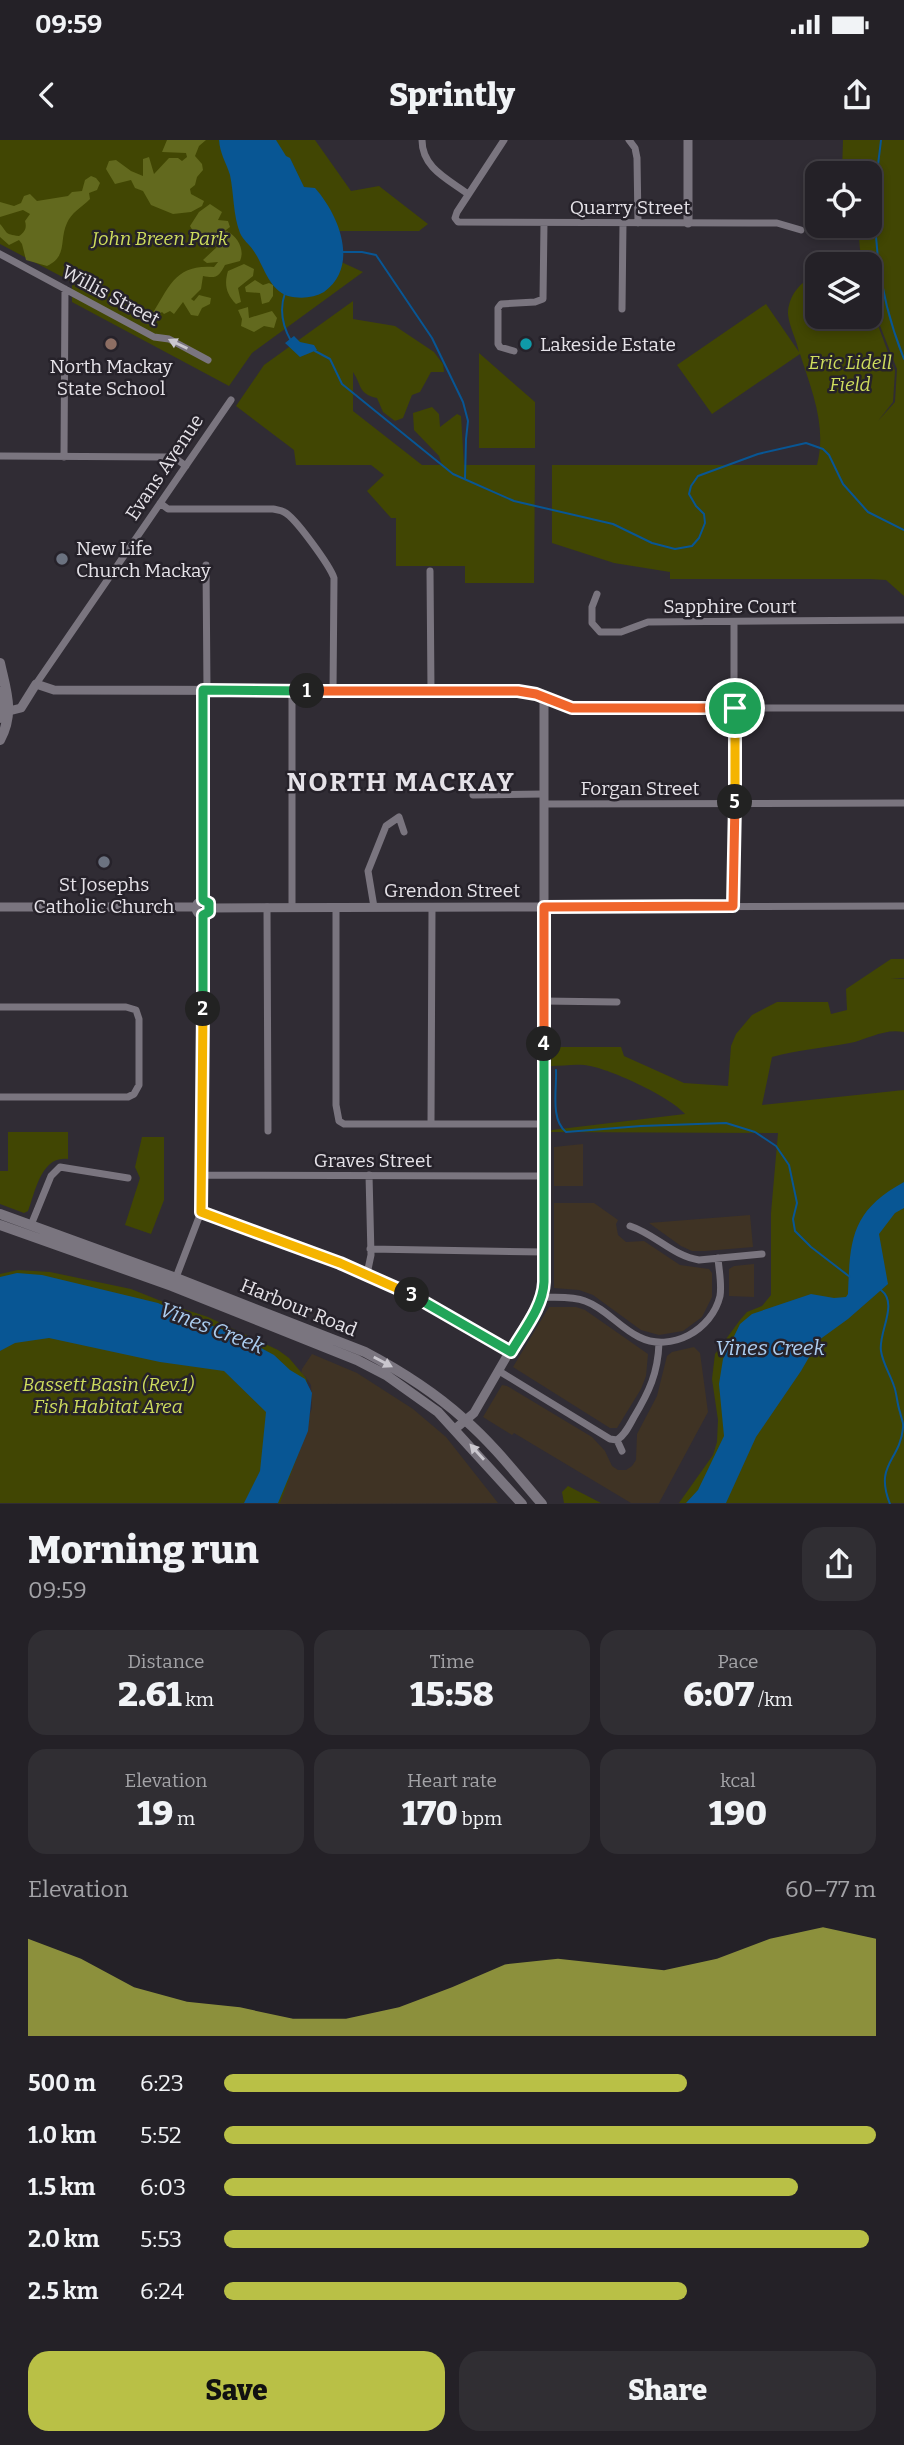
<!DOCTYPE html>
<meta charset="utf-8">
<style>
:root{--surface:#242127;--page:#302e33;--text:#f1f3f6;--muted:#a3a3a7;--line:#413e44;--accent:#b9c046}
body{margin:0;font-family:Bitter,serif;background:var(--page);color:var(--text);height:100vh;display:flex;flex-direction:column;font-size:26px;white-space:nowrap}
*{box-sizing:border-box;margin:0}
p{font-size:23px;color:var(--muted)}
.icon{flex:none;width:38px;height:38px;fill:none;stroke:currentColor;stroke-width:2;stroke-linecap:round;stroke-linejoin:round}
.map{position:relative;height:1364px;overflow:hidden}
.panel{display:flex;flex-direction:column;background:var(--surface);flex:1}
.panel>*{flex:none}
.tools{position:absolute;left:805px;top:21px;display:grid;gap:14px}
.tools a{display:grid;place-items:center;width:77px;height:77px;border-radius:14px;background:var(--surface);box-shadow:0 4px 10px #0003,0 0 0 2px var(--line);font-size:35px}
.pin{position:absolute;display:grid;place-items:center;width:60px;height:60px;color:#fff;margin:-30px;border:4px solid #fff;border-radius:50%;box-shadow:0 2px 7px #0007}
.km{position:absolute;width:35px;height:35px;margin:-18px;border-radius:50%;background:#222;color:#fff;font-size:19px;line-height:35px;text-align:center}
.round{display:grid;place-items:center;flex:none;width:74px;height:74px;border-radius:21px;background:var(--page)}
.summary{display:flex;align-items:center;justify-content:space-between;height:119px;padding:0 28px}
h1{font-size:38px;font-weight:800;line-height:52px}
.stats{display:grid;grid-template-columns:repeat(3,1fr);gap:10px;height:119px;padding:7px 28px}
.stats div{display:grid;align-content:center;border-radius:18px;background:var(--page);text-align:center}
.stats b{font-size:35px;font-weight:800}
.stats small{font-size:19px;font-weight:400}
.stats p{font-size:19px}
.chart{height:196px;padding:14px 28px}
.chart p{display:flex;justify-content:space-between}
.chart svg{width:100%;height:126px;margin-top:7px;fill:var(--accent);opacity:.7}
.button{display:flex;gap:14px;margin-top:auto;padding:14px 28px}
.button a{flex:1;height:80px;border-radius:21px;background:var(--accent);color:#111;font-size:28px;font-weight:800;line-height:80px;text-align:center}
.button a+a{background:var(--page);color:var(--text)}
ul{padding:0 28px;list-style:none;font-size:23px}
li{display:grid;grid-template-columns:112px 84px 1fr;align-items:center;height:52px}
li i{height:18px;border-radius:9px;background:var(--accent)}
.status{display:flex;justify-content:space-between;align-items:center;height:49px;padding:0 35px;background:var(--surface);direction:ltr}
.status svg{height:19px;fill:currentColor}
header{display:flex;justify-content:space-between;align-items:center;height:91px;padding:0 28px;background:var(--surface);font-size:32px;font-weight:800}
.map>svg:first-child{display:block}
.industrial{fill:#3f3324}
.green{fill:#414603}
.forest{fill:#62691e}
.water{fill:#085694}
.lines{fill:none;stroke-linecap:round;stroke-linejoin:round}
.stream{stroke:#085694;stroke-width:2}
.minor{stroke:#7a757f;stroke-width:7}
.tertiary{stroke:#7a757f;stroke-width:9}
.secondary{stroke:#7a757f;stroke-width:10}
.oneway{fill:#cac7ce}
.split-1-casing{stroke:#fff;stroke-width:14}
.split-2-casing{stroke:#fff;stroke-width:14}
.split-3-casing{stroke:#fff;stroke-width:14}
.split-4-casing{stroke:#fff;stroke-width:14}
.split-5-casing{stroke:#fff;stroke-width:14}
.split-6-casing{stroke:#fff;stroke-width:14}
.split-1{stroke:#f0652b;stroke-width:9}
.split-2{stroke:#22a559;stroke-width:9}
.split-3{stroke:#f5b400;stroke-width:9}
.split-4{stroke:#22a559;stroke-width:9}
.split-5{stroke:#f0652b;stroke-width:9}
.split-6{stroke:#f5b400;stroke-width:9}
.education-dot{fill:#8d6e63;stroke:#26222a;stroke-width:2.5}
.culture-dot{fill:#0f9aa8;stroke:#26222a;stroke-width:2.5}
.worship-dot{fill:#6b7280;stroke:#26222a;stroke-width:2.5}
.labels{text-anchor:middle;stroke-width:5;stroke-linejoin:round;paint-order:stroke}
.street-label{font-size:19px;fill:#e5e2e8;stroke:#26222a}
.park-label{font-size:19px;font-style:italic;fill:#cedd5d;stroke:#26222a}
.poi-label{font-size:19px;fill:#e5e2e8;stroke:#26222a;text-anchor:start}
.water-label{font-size:21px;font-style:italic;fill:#abccef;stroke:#26222a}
.district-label{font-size:26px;font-weight:bold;letter-spacing:2px;fill:#e5e2e8;stroke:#26222a}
</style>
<div class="status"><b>09:59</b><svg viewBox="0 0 49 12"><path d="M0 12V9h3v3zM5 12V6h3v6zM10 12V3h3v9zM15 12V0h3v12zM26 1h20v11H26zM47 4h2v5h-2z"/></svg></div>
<header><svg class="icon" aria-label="back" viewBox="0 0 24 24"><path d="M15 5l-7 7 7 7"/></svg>Sprintly<svg class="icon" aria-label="share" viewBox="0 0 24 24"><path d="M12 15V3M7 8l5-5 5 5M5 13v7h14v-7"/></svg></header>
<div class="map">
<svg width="904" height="1364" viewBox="0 0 904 1364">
<rect width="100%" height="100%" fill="#302c34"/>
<path class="industrial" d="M583 1004V1046H554V1007Z
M554 1063H594L618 1080 616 1084 618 1095 626 1102 644 1101 680 1125 709 1129 712 1133V1157L702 1177 683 1191 659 1195 641 1190 593 1155 579 1150 554 1148Z
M750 1075 753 1107 705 1111H692L681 1106 649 1083Z
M754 1124V1157L729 1156V1129L734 1126Z
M549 1167H576L585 1170 648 1214 646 1236 641 1249 617 1288H610L513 1227Z
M694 1207 700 1213 708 1272 659 1363H631L514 1293 512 1295 483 1277 502 1245 507 1246 592 1297 605 1311 612 1326 618 1330H626L632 1326 636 1320 637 1294 657 1256 667 1216 672 1212Z
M312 1214 357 1233 413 1269 446 1297 498 1363 278 1364 312 1268 311 1245 305 1236 301 1235 302 1229Z"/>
<path class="green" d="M0 0H315L351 51 379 46 428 84 419 91H274L363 132 252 213 229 246 72 162V142L0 104Z
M843 0H904V456L886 440 870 439H670V432L614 423 552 403V325H817C827 287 812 251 800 214L712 274 677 225 766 164 799 212C797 201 789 186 788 174 788 156 801 140 817 135V177H870V164L895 231 893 262 878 281 895 262 897 229 870 160V124H862L861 121 858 86H870V33H842Z
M353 161V179L395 186 434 212 443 224 444 232H431L420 252 412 255 403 278 395 281 383 272 377 258C358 254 362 245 353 232V271L422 325H442L439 316 414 290 413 273 432 267 439 274 440 287 457 274 461 276 464 325H535L534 443H465V426H396V378H391L367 351 384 335 371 325H296L294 310 236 266 264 225Z
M479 213 535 262V308H479Z
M891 819H904V838L891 839H904V892C885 888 868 899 850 903 823 908 798 910 772 917L762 965 904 950V1363H679L713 1315 717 1302 718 1280 712 1239 715 1214 740 1180 747 1172 762 1166 771 1155V1073L778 993 551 992 552 990 685 974C671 957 607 927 584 925 573 924 562 926 551 926L552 907H621L624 916 684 943 728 946 731 906 736 894 752 875 777 862H828L831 874 847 870 846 849Z
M8 992H68V1019C41 1015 35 1053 28 1071L24 1073 0 1064V1031H8Z
M142 997H164V1060L151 1094 125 1085 140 1038 135 1027Z
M18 1130 50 1132 131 1149 171 1165 208 1177 278 1210 289 1218 306 1238 309 1251 298 1315 280 1363H0V1134Z
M568 1346 601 1363H564L562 1352Z"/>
<path class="forest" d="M167 0H206L199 6 195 16 202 24 203 30 197 37 195 45 190 49 191 54 204 61 202 66 191 72 173 74 151 65 143 51 135 48 131 40 115 44 106 29 109 21 116 20 131 31 143 36V19L149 17 154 34 169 18H178L182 21 187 17 186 13 162 12Z
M91 36 96 38 100 43 97 50 89 53 90 59C82 67 71 73 67 83 59 100 68 116 47 126L26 120 22 104 19 100 9 105 0 97V84C8 93 4 94 19 96 25 92 27 88 25 81L30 74 23 70 0 77V62L14 66 21 63 24 56 30 54 37 61 68 56 72 52 82 51 85 40Z
M210 64 222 72 218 80 228 81 230 87 222 93 227 91C238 97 245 110 240 121L225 125C219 136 217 139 203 136L201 149 191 159 194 161 199 155 211 158 210 164 202 168 198 176 191 175 183 162 174 174 170 171 164 174 162 172 152 179 151 176C170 146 175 124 214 127L218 122 207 123 203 120 219 105 212 102 207 109 202 106 190 86 199 72Z
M244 124 254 129 253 136 238 148 241 162 236 164C226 154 224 144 228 131Z
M255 140 263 145 269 143 273 145V156L269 162 262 164 260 153 246 152 245 147Z
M248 167 249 178 272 171 277 178 274 188 264 186 254 192 241 186 242 179 238 170Z"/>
<path class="water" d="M219 0H276L286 16 290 18 304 47 315 48C339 75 360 126 324 152 314 158 300 159 288 156 268 149 264 125 253 110 249 104 243 100 240 93 233 75 234 54 230 35 226 22 220 14 219 0Z
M294 196 300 202 314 205 317 210 300 217 285 203Z
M904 1042V1068L895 1073 879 1094 888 1144 848 1179 819 1200 801 1231 756 1297 726 1363H686L698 1350 724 1296 719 1244 723 1219 740 1184 752 1174 811 1154 834 1158 846 1157 848 1154C850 1099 851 1071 904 1042Z
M17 1133 42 1135 158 1163 190 1178 235 1194 274 1215 290 1230 305 1239 312 1253 308 1291 278 1363H244L260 1331 266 1272 224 1231 160 1222 49 1198 15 1203 0 1211V1137Z"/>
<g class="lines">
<path class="stream" d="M881 0C879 20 875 40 875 60 874 114 884 169 904 219
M343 112H362L376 115 432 198 463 262 468 281 466 299 465 339
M285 153C279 170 282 185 291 201
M315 211 330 219 342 244 453 334 514 361 613 384 652 403 675 409 692 406 699 398 705 383 704 374 696 366 689 354 691 346 698 336 758 314 806 303 823 309 829 315 843 344 868 372 904 390
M556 930C557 949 550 979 566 992L641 986 726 983 755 992 776 1006 789 1025 797 1063 793 1079 795 1091 811 1107 850 1137
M881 1150C899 1164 878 1192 881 1211 883 1224 890 1234 894 1246 897 1254 897 1264 900 1272 901 1278 904 1282 903 1288 900 1321 874 1324 890 1364"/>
<path class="minor" d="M422 0C422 28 448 39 468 54
M504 0 457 72 455 78 458 82 751 83H777L801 90
M629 0 635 8 637 18 638 83
M0 114 154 197 169 199 208 220
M622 169 623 83
M514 211 500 207 498 204V168L501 164 535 162 543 159 544 83
M0 316 167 317 175 318 186 326
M64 317 65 149
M160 363 168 369H273C277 370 281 370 284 372 295 377 330 426 334 438L333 551
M206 425 207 550
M430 431 431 551
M597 454 592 467V483L600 492H621L648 482 904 480
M36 544 231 260
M544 557 572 568H904
M473 655 544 654
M544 664 904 663
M203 760V550
M734 766V482
M267 767 268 991
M292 767V550
M336 767V965L339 981 344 984H544
M374 767 368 731 386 686 399 677 404 692
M544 767 904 766
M543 861 617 862
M0 867H126L136 870 139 879V945L134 954 128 957H0
M431 984 432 768
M203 1035 544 1036
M201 1072 340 1123 397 1147 511 1212
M31 1085 51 1036 60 1027 128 1038
M630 1086C655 1094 673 1116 699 1120L762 1114
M370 1109 544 1112
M367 1134 371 1115 369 1035
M175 1140 201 1072 202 1064 203 775
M542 1157C556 1158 572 1156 585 1161 605 1168 620 1188 639 1197 671 1213 712 1190 720 1156 722 1144 719 1131 718 1118
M499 1231 610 1299 617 1300C625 1295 629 1286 634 1277 649 1252 658 1233 659 1203
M617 1300 622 1311"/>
<path class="tertiary" d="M688 0V83
M9 571 21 568 36 544 54 550 518 551 544 557V1152L474 1273 455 1289
M196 768a7 7 0 1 1 14 0a7 7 0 1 1-14 0Z
M0 767H195
M210 768 544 767"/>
<path class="secondary" d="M0 523C6 551 15 573 0 600
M0 552V578
M0 1074 176 1138 365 1212C401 1231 434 1252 464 1279 493 1304 517 1335 542 1364
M0 1085 172 1146 357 1220 386 1235 438 1272 522 1364"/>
</g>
<defs><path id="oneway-solid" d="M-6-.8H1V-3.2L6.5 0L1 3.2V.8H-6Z" transform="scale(1.75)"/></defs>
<g class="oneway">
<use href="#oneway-solid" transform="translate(178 204) rotate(-154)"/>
<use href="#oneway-solid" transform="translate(383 1222) rotate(28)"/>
<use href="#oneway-solid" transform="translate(477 1312) rotate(-132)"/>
</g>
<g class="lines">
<defs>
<path id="split-1" d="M307 551H518L536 554 572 568H735"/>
<path id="split-2" d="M203 869V775L209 772V763L203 760V550L307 551"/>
<path id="split-3" d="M203 869 201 1072 340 1123 412 1155"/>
<path id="split-4" d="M412 1155 511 1212C523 1191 543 1167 544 1142V904"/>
<path id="split-5" d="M544 904V767L733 766 735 662"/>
<path id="split-6" d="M735 662V568"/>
</defs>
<use href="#split-1" class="split-1-casing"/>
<use href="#split-2" class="split-2-casing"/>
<use href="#split-3" class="split-3-casing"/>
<use href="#split-4" class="split-4-casing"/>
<use href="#split-5" class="split-5-casing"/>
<use href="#split-6" class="split-6-casing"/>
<use href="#split-1" class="split-1"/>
<use href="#split-2" class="split-2"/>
<use href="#split-3" class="split-3"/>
<use href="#split-4" class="split-4"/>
<use href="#split-5" class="split-5"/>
<use href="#split-6" class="split-6"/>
</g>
<circle class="education-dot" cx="111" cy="204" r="7"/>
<circle class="culture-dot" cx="526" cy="204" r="7"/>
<g class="worship-dot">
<circle cx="62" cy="419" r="7"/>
<circle cx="104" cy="722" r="7"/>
</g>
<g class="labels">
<g class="street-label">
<text x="630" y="74">Quarry Street</text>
<text transform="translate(111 155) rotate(28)" y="7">Willis Street</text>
<text transform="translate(164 327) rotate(-56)" y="7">Evans Avenue</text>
<text x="730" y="473">Sapphire Court</text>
<text x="640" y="655">Forgan Street</text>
<text x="452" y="757">Grendon Street</text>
<text x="373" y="1027">Graves Street</text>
<text transform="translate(299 1167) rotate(22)" y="7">Harbour Road</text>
</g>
<g class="park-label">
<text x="160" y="105">John Breen Park</text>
<text x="850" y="229">Eric Lidell<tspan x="850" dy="22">Field</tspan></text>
<text x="108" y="1251">Bassett Basin (Rev.1)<tspan x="108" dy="22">Fish Habitat Area</tspan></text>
</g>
<g class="poi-label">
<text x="540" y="211">Lakeside Estate</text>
<text x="111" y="233" text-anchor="middle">North Mackay<tspan x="111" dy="22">State School</tspan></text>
<text x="76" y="415">New Life<tspan x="76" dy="22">Church Mackay</tspan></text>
<text x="104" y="751" text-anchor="middle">St Josephs<tspan x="104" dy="22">Catholic Church</tspan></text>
</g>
<g class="water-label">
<text transform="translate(212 1188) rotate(21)" y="7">Vines Creek</text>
<text x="770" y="1215">Vines Creek</text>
</g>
<g class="district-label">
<text x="401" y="651">NORTH MACKAY</text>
</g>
</g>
</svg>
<div class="tools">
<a><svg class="icon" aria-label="locate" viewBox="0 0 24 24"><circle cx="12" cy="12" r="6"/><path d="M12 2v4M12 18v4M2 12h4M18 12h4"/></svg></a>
<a><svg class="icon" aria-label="layers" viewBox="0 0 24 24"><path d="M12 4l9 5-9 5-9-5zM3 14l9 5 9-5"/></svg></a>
</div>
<div class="pin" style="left:735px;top:568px;background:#1e9e55"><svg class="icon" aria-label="arrive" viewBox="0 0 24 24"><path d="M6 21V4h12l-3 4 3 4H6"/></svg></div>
<b class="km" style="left:307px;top:551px">1</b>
<b class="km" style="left:203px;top:869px">2</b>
<b class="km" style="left:412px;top:1155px">3</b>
<b class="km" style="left:544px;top:904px">4</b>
<b class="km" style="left:735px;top:662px">5</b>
</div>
<section class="panel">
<div class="summary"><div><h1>Morning run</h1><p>09:59</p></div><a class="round"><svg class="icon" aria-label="share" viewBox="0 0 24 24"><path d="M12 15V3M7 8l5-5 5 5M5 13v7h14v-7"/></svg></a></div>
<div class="stats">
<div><p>Distance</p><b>2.61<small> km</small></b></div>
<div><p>Time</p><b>15:58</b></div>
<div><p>Pace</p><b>6:07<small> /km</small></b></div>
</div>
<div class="stats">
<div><p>Elevation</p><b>19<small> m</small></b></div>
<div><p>Heart rate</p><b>170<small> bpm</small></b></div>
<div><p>kcal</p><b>190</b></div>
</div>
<div class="chart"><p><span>Elevation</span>60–77 m</p>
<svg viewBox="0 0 160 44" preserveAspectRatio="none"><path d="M0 44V10L10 17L20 27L30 32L40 34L50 38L60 38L70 34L80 27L90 19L100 17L110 19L120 21L130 17L140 10L150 6L160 10V44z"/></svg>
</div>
<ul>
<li><b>500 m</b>6:23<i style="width:71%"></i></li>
<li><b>1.0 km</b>5:52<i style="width:100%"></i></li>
<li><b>1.5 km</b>6:03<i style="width:88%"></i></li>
<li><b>2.0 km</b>5:53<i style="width:99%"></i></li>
<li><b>2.5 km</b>6:24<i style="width:71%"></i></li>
</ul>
<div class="button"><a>Save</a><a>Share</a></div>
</section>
